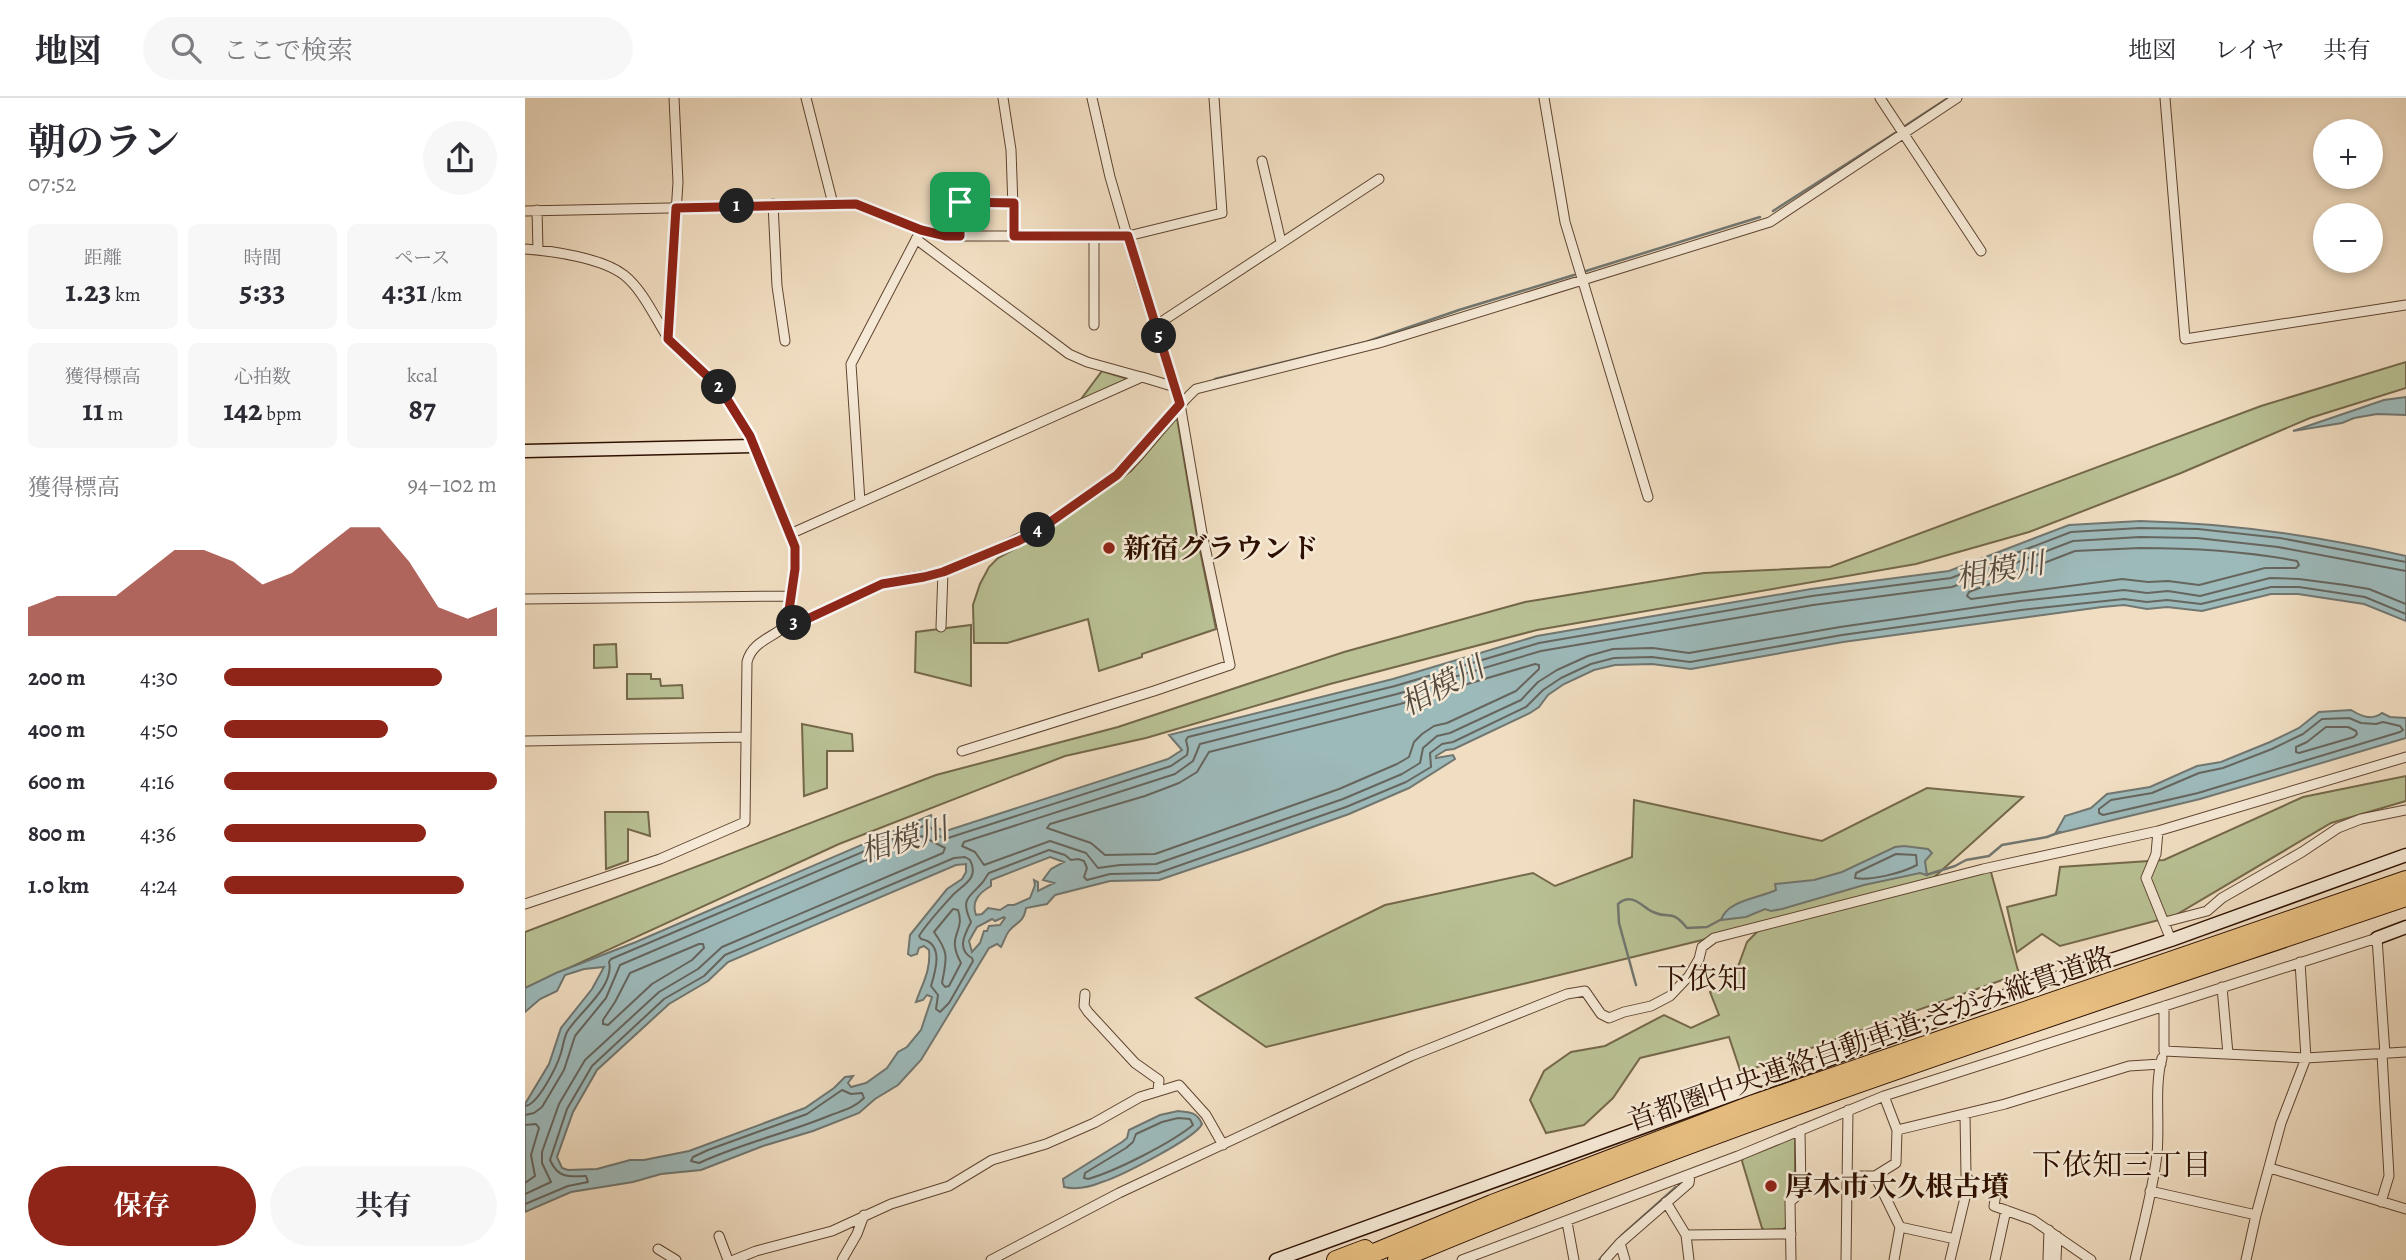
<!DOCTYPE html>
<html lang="ja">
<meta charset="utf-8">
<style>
:root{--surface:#fff;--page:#f7f7f7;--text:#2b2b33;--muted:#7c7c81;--line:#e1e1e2;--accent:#8f2418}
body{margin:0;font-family:Alegreya,"Noto Serif JP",serif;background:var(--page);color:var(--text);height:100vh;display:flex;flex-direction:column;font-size:26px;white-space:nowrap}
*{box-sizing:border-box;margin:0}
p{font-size:23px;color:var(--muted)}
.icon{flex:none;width:38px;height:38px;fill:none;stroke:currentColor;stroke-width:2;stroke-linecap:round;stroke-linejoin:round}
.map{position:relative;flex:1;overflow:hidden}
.panel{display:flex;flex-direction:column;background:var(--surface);width:525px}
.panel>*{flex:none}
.buttons{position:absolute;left:1788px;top:21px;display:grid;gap:14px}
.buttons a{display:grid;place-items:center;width:70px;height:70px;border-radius:50%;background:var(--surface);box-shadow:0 4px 10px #0003;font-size:35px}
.pin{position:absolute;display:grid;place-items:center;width:60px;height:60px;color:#fff;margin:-30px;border-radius:14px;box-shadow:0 4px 10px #0006}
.km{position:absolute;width:35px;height:35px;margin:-18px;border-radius:50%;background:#222;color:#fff;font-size:19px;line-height:35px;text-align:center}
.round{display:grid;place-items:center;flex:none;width:74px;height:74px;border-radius:37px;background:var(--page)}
.head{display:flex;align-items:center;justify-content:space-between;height:119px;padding:0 28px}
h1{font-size:38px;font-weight:700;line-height:52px}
.metrics{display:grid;grid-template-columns:repeat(3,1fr);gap:10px;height:119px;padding:7px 28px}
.metrics div{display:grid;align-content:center;border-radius:10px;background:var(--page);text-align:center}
.metrics b{font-size:30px;font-weight:700}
.metrics small{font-size:19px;font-weight:400}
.metrics p{font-size:19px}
.chart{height:196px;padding:14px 28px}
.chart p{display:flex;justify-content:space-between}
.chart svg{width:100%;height:126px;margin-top:7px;fill:var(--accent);opacity:.7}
.action{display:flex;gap:14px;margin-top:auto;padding:14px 28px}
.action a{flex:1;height:80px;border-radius:42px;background:var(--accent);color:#fff;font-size:28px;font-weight:700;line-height:80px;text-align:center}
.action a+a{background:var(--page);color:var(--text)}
ul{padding:0 28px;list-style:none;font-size:23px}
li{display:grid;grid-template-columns:112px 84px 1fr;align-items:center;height:52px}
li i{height:18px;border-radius:9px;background:var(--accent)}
header{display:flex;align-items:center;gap:42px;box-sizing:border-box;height:98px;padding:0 35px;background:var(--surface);border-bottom:2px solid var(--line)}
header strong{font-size:33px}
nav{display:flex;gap:38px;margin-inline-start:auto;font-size:24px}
.search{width:490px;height:63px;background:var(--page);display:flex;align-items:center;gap:18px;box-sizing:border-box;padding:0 24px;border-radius:38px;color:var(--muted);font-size:26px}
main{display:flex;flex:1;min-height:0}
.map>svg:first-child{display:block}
.green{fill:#b9c194;stroke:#74684a;stroke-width:2}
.water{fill:#9dbabb;stroke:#717670;stroke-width:2;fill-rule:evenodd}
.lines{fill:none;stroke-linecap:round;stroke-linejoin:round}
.shore{stroke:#66655e;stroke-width:2}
.stream{stroke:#717670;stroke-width:2.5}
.street-casing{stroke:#5f4430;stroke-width:11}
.secondary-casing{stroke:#2e1000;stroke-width:15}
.highway-casing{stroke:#2e1000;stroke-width:20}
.street{stroke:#f6ead7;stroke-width:9}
.secondary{stroke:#f6ead7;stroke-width:12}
.highway{stroke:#e8bf81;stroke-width:18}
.route-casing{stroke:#fff;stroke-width:14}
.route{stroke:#8f2418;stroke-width:9}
.poi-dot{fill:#8f2418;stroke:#f6ead7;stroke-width:2.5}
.labels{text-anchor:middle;stroke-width:5;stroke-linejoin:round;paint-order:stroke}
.poi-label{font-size:28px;font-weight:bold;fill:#2e1000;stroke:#f6ead7;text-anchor:start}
.street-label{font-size:28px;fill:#2e1000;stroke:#f6ead7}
.water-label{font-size:30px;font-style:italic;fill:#554c41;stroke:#f6ead7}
.neighbourhood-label{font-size:30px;fill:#2e1000;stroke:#f6ead7}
</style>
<header>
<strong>地図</strong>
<div class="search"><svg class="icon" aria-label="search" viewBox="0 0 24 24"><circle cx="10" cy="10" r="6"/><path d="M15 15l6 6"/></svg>ここで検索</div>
<nav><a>地図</a><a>レイヤ</a><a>共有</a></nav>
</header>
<main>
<section class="panel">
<div class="head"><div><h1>朝のラン</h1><p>07:52</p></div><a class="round"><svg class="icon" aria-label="share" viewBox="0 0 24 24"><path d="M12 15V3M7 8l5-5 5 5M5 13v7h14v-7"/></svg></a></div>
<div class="metrics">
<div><p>距離</p><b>1.23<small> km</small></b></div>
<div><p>時間</p><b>5:33</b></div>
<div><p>ペース</p><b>4:31<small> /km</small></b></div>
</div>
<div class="metrics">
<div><p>獲得標高</p><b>11<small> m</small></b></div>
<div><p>心拍数</p><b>142<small> bpm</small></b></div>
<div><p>kcal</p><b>87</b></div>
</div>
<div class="chart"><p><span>獲得標高</span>94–102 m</p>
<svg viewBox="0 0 160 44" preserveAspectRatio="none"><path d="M0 44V34L10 30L20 30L30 30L40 22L50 14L60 14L70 18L80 26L90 22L100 14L110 6L120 6L130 18L140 34L150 38L160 34V44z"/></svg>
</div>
<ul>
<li><b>200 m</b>4:30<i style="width:80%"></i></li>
<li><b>400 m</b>4:50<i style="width:60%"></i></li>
<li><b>600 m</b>4:16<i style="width:100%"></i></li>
<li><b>800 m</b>4:36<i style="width:74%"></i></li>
<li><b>1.0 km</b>4:24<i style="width:88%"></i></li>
</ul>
<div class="action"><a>保存</a><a>共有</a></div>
</section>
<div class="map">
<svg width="1881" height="1162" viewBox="0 0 1881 1162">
<rect width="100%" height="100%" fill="#f1dec2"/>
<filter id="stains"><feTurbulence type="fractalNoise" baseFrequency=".00286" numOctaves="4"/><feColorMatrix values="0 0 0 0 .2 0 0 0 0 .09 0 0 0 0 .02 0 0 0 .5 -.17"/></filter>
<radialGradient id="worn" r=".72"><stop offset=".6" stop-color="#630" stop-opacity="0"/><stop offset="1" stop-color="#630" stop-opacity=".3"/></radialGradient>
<path class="green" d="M1881 264V290L1785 320 1656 375 1504 434 1391 466 1012 532 805 586 621 640 540 658 314 746 0 890V834L411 677 593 629 819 554 1000 504 1179 475 1305 469 1736 308Z
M577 273 606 282 554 304Z
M652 320 671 433 691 531 617 556V559L574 573 563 521 482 545H449L448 507 455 486 464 469 473 460 517 436 606 373Z
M446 527V588L390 574 391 534Z
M91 546 92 569 69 570V547Z
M102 576H126V581H135L136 588 157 587 158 600 102 601Z
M277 626 327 636 328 653H302V690L279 698Z
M1881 678V703L1806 725 1649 818 1535 848 1517 836 1492 854 1482 809 1531 797 1535 769 1639 762 1778 699Z
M1402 690 1498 699 1406 782 1464 767 1494 876 1216 975 1204 939 1115 960 1088 1000 1059 1027 1021 1035 1005 1002 1019 973 1046 954 1080 948 1139 917 1166 930 1194 917 1185 894 1207 885 1222 844 1236 830 1287 815 741 949 671 900 860 807 1008 775 1030 788 1107 759 1109 702 1297 743Z
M123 714 125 738 103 731V763L81 771 80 714Z
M1268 1039 1270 1040V1090L1261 1101V1129L1258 1131 1239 1132 1237 1130 1217 1063 1218 1060Z"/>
<path class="water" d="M1881 299V317L1852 316 1829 320 1817 325 1768 333 1859 302Z
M1615 423C1705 425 1793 438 1881 458V523L1839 506 1773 496H1746L1677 513 1642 509 1622 511 1599 507 1577 509 1318 544 1166 571 1127 566 1090 567 1069 572 1039 586 1023 597 1014 609 1005 615 929 651 921 652 911 658V660L928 657 930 661 884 690 824 716 734 748 634 782 585 783 530 797 522 806 501 810C498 826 492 823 484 833 480 838 479 844 476 849L472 846 464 850 396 962 373 987 350 1001 334 1015 288 1033 238 1048 176 1072 136 1076 108 1084 46 1094 0 1114V1006L24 966 36 930 67 891 79 869 59 871 40 877 32 893 15 901 0 914V890L31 875 111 844 406 717 414 731 421 733 643 661 657 652 644 637 868 581 1012 538 1286 491 1424 473 1544 427ZM525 759 539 764 526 771 518 782 529 785 513 793V784L509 782 510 787 505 800 489 807H483L475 812 463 810 457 816 451 817C446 803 454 795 466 788V782ZM441 766V774L437 781 422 791 385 837 383 856 386 858 392 856 394 850 399 848 404 852C406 873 397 886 391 904L398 902 402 897 407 899 396 932 382 949 373 954 362 970 341 985 326 989 323 985 328 978 320 979 309 990 280 1010 164 1053 119 1062H105L72 1071 43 1072 37 1070 32 1059 48 1014 72 972 144 906 183 883 203 864 431 767ZM479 819 480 820 475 827 464 828 462 833H459L455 845 447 854 444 843 452 829 467 821 470 823Z
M1826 612C1836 618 1846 623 1857 615L1865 619 1881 620V640L1675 701 1530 736 1540 718 1566 710 1582 696 1625 689 1672 668 1696 664 1745 644 1774 630 1794 614Z
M1379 748 1403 751 1407 755 1400 763 1402 777 1395 775 1339 787 1257 811 1246 813 1240 811 1221 819 1196 822C1202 802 1235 800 1251 792L1250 786 1289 782 1317 774 1370 749Z
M653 1013C665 1014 672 1014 677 1026 671 1040 594 1079 577 1084 565 1089 552 1092 539 1089L538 1081 597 1044 602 1040 604 1032 635 1017Z"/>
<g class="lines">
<path class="shore" d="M1615 450C1668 450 1720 453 1772 463L1774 467 1771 470H1740L1674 487 1643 483 1623 484 1597 481 1446 501 1442 498 1444 494 1550 453Z
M1881 473 1753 449 1672 440 1615 439 1548 443 1427 489 1288 507 1016 553 872 596 675 646 668 663 650 676 439 744 437 748 450 754 459 767 525 743 561 755 573 770 595 767 631 766 818 701 877 676 895 665 898 650 912 638 925 635 996 602 1013 584 1032 572 1063 558 1088 551 1128 550 1164 555 1315 529 1495 503 1599 492 1622 495 1643 493 1675 498 1745 480 1774 481 1820 487 1844 491 1881 506
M1010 566 1014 567V571L991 593 922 625 909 628 897 636 889 644 884 659 872 666 814 691 630 756 580 757 566 745 522 730 525 726 620 698 654 685 672 674 684 654 875 606Z
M1824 620 1836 625 1851 626 1858 624 1875 628 1878 632 1875 634 1673 695 1578 717 1574 715V711L1586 702 1627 695 1674 675 1698 670 1747 651 1778 636 1797 621Z
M1801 629H1823L1831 633 1832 636 1829 639 1774 655 1771 654V649L1782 644Z
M1371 756 1391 757 1392 767C1377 775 1346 783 1330 780L1331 775Z
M428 811 433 812C441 835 420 836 436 865L424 888 420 889 417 885C422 859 424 855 409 834Z
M174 846H178L179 850 167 862 127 886 83 927 78 926V922L90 904 105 875Z
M317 992 326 996 337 995 339 1000C329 1010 319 1012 306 1017 263 1035 217 1045 174 1065L166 1063 168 1059 183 1052 282 1016Z
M0 1008C13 1007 32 968 36 955 38 948 39 940 42 934 53 915 90 889 84 864L86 861 401 727C410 730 411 741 423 740L646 668 662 657 663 651 661 642 663 639 870 588 1014 545 1287 498 1426 480 1546 434 1615 430 1673 431 1755 440 1881 464
M0 1017 9 1015 17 1009 39 972 50 938 81 900 95 867 397 738 420 750 418 755 197 849 173 871 134 894 60 962 34 1006 17 1054V1065L26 1084 0 1096
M653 1020 665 1021 668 1027C646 1045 591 1073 563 1081L559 1080 560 1075 601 1050 608 1044 611 1036 637 1024Z
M0 1027 11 1026 14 1030 6 1057 10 1078 0 1085
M0 1106 43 1088 63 1084 61 1078C43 1079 33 1080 25 1062L42 1011 67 968 139 901 179 878 200 857 429 760 440 759 445 762C455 781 437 787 427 798 416 810 403 824 394 838L396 841C419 845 411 872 406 888L413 897 411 911 415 914 424 905 448 863 447 860C431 851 440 836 446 824 435 800 444 800 457 785 460 782 461 778 464 775L524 752 540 757 546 762 553 761 559 763 562 770 559 779 562 782 585 776 633 775 821 709 881 684 906 669 905 655 917 646 928 644 1001 609 1018 592 1036 580 1066 566 1089 560 1127 559 1165 564 1317 537 1496 512 1599 501 1622 504 1642 502 1676 506 1746 489H1774L1840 499 1881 516"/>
<path class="stream" d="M1380 28 1423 0
M1248 113 1370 35
M1061 173 1235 119
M690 281 841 244 934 212 1049 177
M1401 777 1430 768 1441 762 1464 758 1477 747 1522 739 1535 734
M1111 887 1094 825 1093 806C1107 794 1116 808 1128 814 1145 822 1146 810 1162 830L1182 829 1197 821
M1074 1162 1096 1138 1151 1089"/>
<defs>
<path id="street" d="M149 0 153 84 143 241 195 290 225 338 270 449V471L263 526C296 519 324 499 356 487 376 479 398 480 419 473 483 450 537 420 592 378 622 355 642 317 671 291L854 245 1245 124 1432 0
M281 0 308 106
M478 0 486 52 489 138
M1019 0 1040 124 1123 399
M1355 0 1456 153
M1640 0 1660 241 1881 207
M737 63 756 144
M248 106 252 188 260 243
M12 112 13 152
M0 113 331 106 396 132 421 138H603L697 115 689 0
M435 138V105H489
M391 141 544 256 562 264 616 279
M0 151C28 153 77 160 99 177 118 192 130 220 143 240
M569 227V138
M630 228 854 81
M335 404 326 266 396 132
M265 436 617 279 650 289
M0 501 265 498
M416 529 418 474
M0 643 221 639
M437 653 629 593 705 567 677 435 655 306 615 182 585 79 567 0
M1633 733 1631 756 1621 780 1646 842
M0 806 135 761 220 724 222 564C227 543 248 540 263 526
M1640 824 1682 813 1697 800 1777 754 1813 730 1836 721 1881 712
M1697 889 1703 956
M560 896 559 908 563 914 610 965 634 982 633 993
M1639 908V953L1781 960 1881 954
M1440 1017 1441 1077 1444 1083
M1372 1032 1480 1006 1604 968 1636 966
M1745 1070 1881 1111
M1322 1078H1350L1371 1065 1372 1032 1359 998
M1350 1078 1375 1129 1369 1162
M1625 1093 1731 1117
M1141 1104 1161 1137 1164 1162
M1856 1104 1864 1078 1857 956
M1042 1124 1049 1162
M1375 1129 1430 1141
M1161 1137 1266 1136
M194 1138 203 1162
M1095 1145 1100 1162
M133 1151 151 1162
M209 1162 231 1153 307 1133 366 1106 424 1088 467 1062 521 1046 569 1025 615 999 654 987 681 1017 698 1047
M317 1162 332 1136 339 1117
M466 1162 594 1095 886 958 1042 896 1060 893 1076 916 1084 920 1099 914 1126 908 1145 898 1164 878 1174 861 1177 849 1189 840 1458 771 1633 733 1881 659
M937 1162 1213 1058 1359 998 1852 840 1860 956
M1080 1162 1095 1145 1164 1085 1165 1077
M1266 1162 1265 1104 1276 1094 1275 1032
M1321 1162 1323 1012
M1425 1162 1444 1083 1472 1089 1469 1108 1508 1122 1566 1162
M1470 1162 1481 1112
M1523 1162 1524 1132
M1531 1162 1532 1138
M1610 1162C1618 1127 1628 1092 1632 1056 1635 1026 1629 988 1637 960
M1721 1162 1731 1117 1756 1025 1781 960 1775 864"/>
<path id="secondary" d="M0 353 228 348
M1852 840 1881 829
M751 1162 1499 891 1646 842 1881 757"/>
<path id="highway" d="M811 1162 840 1151
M832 1162 967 1106 1229 1006 1881 782
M872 1162C1202 1023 1542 914 1881 799"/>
</defs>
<use href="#street" class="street-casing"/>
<use href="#secondary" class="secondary-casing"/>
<use href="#highway" class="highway-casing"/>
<use href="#street" class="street"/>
<use href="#secondary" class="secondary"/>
<use href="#highway" class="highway"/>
</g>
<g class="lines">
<defs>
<path id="route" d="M435 104 489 105V138H603L655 306 592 377 511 434 493 443 418 474 399 479 357 486 280 522 262 526 270 471V449L225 338 195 290 143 241 151 110 331 106 396 132 421 138H435Z"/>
</defs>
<use href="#route" class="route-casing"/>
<use href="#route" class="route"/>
</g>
<g class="poi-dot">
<circle cx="584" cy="450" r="7"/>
<circle cx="1246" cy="1088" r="7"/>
</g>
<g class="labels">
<g class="poi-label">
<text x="598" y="460">新宿グラウンド</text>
<text x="1260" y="1098">厚木市大久根古墳</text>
</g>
<g class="street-label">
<text transform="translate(1345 940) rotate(-19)" y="10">首都圏中央連絡自動車道;さがみ縦貫道路</text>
</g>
<g class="water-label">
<text transform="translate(1475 472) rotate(-10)" y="10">相模川</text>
<text transform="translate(917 588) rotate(-28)" y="10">相模川</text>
<text transform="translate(379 742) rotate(-16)" y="10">相模川</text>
</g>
<g class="neighbourhood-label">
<text x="1177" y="891">下依知</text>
<text x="1597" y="1077">下依知三丁目</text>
</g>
</g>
<rect width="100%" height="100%" filter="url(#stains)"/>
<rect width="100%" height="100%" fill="url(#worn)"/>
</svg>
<div class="buttons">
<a>+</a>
<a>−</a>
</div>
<div class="pin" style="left:435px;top:104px;background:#1e9e55"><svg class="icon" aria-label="arrive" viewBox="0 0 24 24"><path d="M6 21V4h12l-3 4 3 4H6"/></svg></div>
<b class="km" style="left:212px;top:108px">1</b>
<b class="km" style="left:194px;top:289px">2</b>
<b class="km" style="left:269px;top:525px">3</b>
<b class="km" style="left:513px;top:432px">4</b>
<b class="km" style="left:634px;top:238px">5</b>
</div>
</main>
